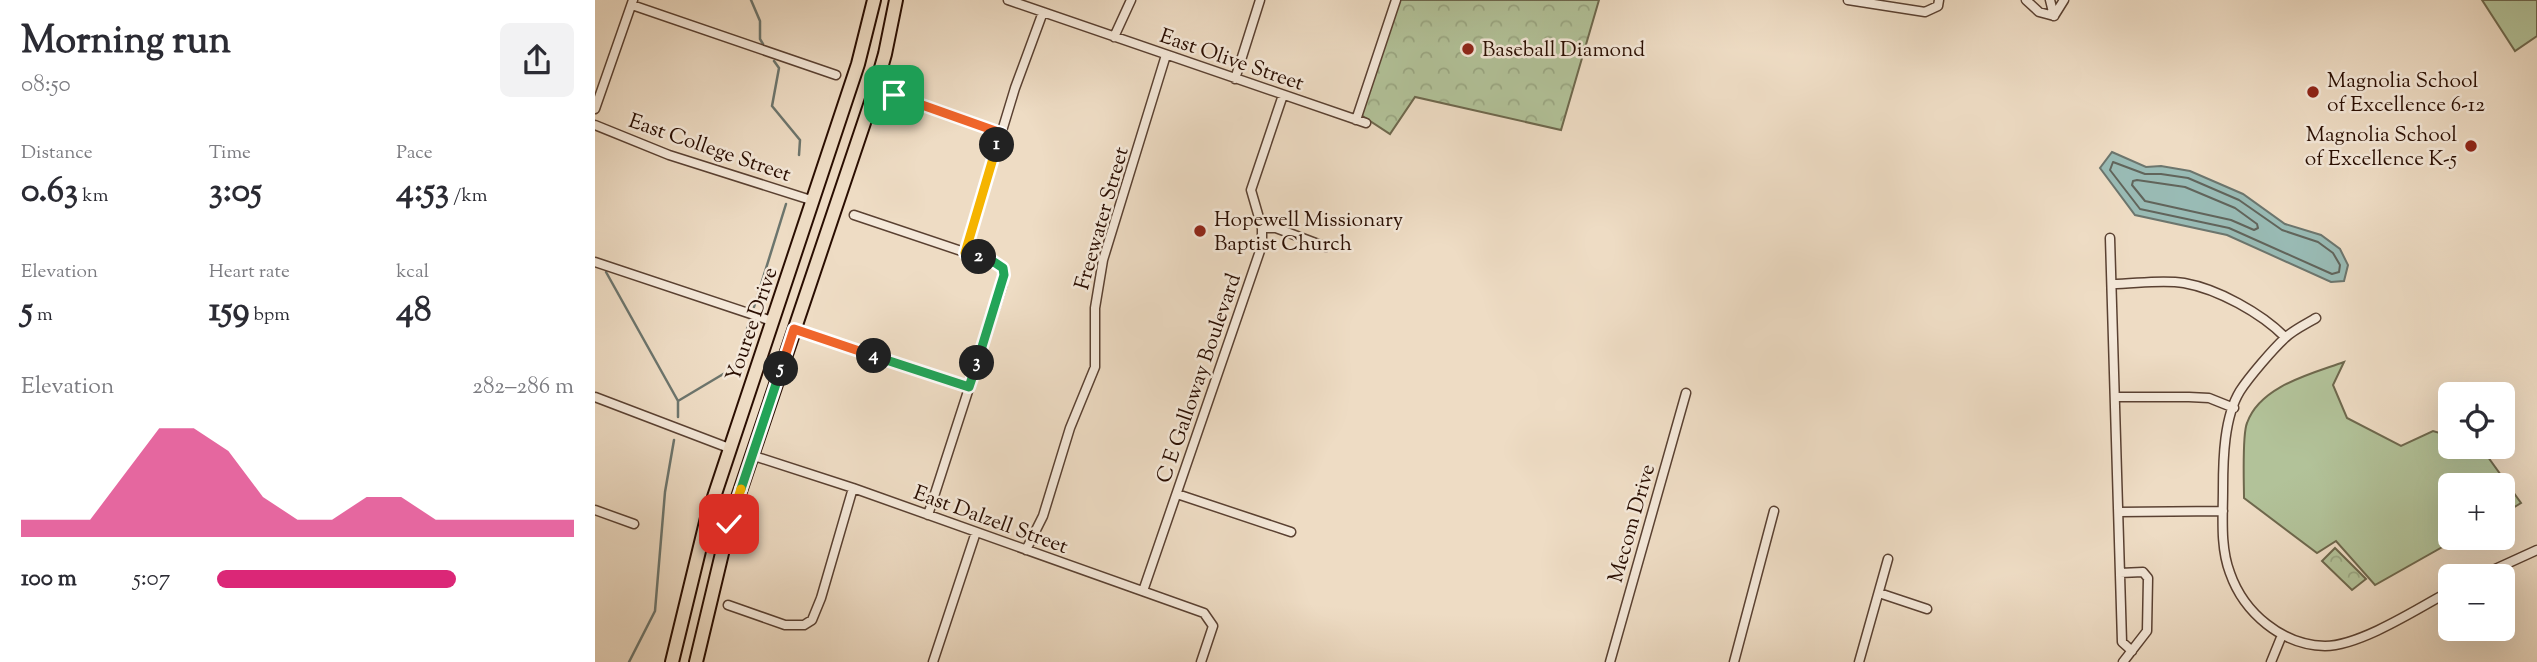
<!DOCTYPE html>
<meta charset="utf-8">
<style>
:root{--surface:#fff;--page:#f2f2f3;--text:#2b2b33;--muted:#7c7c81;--accent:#db2777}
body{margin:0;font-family:"Sorts Mill Goudy",serif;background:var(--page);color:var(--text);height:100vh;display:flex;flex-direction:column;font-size:26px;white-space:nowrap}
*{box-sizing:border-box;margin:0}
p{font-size:23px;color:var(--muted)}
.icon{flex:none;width:38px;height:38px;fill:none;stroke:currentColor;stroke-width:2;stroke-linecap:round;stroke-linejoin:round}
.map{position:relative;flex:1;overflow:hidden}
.panel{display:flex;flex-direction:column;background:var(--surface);width:595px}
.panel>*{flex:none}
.buttons{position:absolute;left:1843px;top:382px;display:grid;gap:14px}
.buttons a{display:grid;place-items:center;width:77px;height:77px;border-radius:10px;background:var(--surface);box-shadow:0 7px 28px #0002;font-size:35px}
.pin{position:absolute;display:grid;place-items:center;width:60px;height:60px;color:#fff;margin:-30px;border-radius:14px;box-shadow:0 4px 10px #0006}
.km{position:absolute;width:35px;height:35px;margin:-18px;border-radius:50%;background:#222;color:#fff;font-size:19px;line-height:35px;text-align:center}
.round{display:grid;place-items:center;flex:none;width:74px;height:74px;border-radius:10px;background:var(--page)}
.summary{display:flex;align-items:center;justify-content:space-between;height:119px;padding:0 21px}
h1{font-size:38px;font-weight:700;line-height:52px}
.metrics{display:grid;grid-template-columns:repeat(3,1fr);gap:10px;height:119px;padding:7px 21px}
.metrics div{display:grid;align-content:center}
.metrics b{font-size:35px;font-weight:700}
.metrics small{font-size:19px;font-weight:400}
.metrics p{font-size:19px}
.chart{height:196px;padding:14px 21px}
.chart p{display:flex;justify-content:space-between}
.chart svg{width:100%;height:126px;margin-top:7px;fill:var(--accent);opacity:.7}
ul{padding:0 21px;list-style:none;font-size:23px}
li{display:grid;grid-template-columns:112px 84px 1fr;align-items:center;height:52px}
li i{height:18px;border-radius:9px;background:var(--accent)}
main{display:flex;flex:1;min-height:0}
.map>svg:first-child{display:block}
.grass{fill:#b2c299;stroke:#6e684d;stroke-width:2}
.park{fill:url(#park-crowns);stroke:#6e684d;stroke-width:2}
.water{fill:#99bbb5;stroke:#6c756d;stroke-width:2}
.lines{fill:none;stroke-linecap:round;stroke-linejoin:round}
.shore{stroke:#61645b;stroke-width:2}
.stream{stroke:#6c756d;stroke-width:2.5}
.minor-casing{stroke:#5a4132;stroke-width:11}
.primary-casing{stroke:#290d01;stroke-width:16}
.minor{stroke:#f4e8d9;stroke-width:8}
.primary{stroke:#eedcc4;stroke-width:12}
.split-1-casing{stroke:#fff;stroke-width:14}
.split-2-casing{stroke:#fff;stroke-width:14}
.split-3-casing{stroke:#fff;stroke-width:14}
.split-4-casing{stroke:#fff;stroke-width:14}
.split-5-casing{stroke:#fff;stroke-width:14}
.split-6-casing{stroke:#fff;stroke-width:14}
.split-7-casing{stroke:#fff;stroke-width:14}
.split-1{stroke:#f0652b;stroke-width:9}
.split-2{stroke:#f5b400;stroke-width:9}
.split-3{stroke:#22a559;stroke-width:9}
.split-4{stroke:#22a559;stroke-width:9}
.split-5{stroke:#f0652b;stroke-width:9}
.split-6{stroke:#22a559;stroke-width:9}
.split-7{stroke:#f5b400;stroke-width:9}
.poi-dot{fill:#8f2418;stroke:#f4e8d9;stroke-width:2.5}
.labels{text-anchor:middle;stroke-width:5;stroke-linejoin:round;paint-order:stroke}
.poi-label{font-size:21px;fill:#290d01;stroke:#f4e8d9;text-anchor:start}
.street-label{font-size:21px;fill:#290d01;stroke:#f4e8d9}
</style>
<main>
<section class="panel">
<div class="summary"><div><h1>Morning run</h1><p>08:50</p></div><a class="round"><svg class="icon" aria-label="share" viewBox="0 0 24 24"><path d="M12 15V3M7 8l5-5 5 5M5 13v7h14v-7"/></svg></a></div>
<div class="metrics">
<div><p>Distance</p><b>0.63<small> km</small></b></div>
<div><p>Time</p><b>3:05</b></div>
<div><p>Pace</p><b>4:53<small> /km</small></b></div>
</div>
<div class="metrics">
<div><p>Elevation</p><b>5<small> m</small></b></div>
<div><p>Heart rate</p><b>159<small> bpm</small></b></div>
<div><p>kcal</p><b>48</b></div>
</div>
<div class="chart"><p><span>Elevation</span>282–286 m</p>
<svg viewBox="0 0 160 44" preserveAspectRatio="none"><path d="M0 44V38L10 38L20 38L30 22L40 6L50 6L60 14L70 30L80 38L90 38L100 30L110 30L120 38L130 38L140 38L150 38L160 38V44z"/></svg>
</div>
<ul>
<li><b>100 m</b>5:07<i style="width:67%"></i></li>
</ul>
</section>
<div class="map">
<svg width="1942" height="662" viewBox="0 0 1942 662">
<defs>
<pattern id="park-crowns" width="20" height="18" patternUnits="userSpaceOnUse" patternTransform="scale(1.75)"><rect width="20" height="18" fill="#b2c299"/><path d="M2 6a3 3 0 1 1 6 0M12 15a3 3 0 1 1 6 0" fill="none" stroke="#99a682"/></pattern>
</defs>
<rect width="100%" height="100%" fill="#eedcc4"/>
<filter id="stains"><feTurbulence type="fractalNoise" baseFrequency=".00286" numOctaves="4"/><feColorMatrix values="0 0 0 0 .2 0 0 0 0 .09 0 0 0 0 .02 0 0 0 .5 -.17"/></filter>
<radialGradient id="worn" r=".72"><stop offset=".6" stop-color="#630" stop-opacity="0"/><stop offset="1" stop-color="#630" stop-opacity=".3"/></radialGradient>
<path class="grass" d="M1887 0H1942V36L1920 51Z
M1749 362 1738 385 1752 418 1806 446 1838 431 1855 436V446H1885L1926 503 1908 514V485H1855V537H1865L1780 585 1741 541 1722 553 1649 498C1649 482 1647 435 1652 423 1665 386 1716 374 1749 362Z"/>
<path class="park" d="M801 0H1004L966 130 820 97 795 134 763 113Z
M1740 548 1771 579 1757 590 1727 561Z"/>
<path class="water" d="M1517 152 1551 167 1566 166 1595 171 1648 194 1690 224 1726 235 1745 249 1753 265 1749 281 1736 282 1632 235 1540 215 1505 168Z"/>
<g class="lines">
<path class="shore" d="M1518 162 1550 174H1566L1593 178 1644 200 1687 230 1723 242 1738 253 1745 265 1744 272 1737 274 1634 228 1545 209 1515 170Z
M1542 180 1590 187 1640 208 1662 224 1663 228 1659 230 1636 220 1550 201 1537 185 1538 181Z"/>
<path class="stream" d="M156 0 165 21V39L168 44
M179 61 184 68 177 106 205 140 204 155
M11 272 83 401V417
M159 307 191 204
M83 401 140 367 155 320
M34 662 60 611 70 492 79 440"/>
<defs>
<path id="minor" d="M413 0 771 123
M1253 0 1330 12 1343 6 1344 0
M1431 0 1444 12 1459 16
M1455 0 1459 16
M37 5 241 75
M1459 16 1469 0
M519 37 536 0
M640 79 665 0
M299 95 406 133
M0 109 38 0
M761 120 801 0
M0 125 74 155 219 201
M259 215 399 262 408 269 407 286 333 515
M667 228H681L731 247
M1515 238 1527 642 1537 651
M370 253 420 88 448 12
M0 262 177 321
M1517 284C1540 284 1566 279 1589 283 1623 289 1666 313 1690 337
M1721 318C1711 324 1698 330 1690 338 1678 349 1654 377 1645 391 1629 417 1628 459 1628 489 1628 516 1625 547 1635 573 1649 613 1687 645 1730 646 1765 646 1824 608 1855 591
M199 329 374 387
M0 397 134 448
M1520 397H1594L1614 398 1639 408
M156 455 258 488 609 613 618 626 606 662
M582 494 696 532
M0 510 39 524
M1524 512 1628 511
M431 550 448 516 475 428 500 367V308L508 260 571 55
M1525 573 1548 572 1553 578 1552 631 1528 662
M1885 576 1942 550
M548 591 667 245V228L656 190 688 95
M1284 593 1332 609
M133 605 190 625H209L217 620 226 598 258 488
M338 662 381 532
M1015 662 1091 393
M1139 662 1179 511
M1264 662 1293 559
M1676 662 1687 635"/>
<path id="primary" d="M77 662 112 518 263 64 279 0
M101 662 134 524 278 96 290 54 301 0"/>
</defs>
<use href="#minor" class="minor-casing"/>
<use href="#primary" class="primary-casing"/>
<use href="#minor" class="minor"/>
<use href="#primary" class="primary"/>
</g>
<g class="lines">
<defs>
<path id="split-1" d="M299 95 406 133 402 145"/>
<path id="split-2" d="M384 257 370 253 402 145"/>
<path id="split-3" d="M382 363 409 275 408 268 399 262 384 257"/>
<path id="split-4" d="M279 356 374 387 382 363"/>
<path id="split-5" d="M186 369 199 329 279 356"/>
<path id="split-6" d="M146 489 186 369"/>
<path id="split-7" d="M134 524 146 489"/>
</defs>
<use href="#split-1" class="split-1-casing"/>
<use href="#split-2" class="split-2-casing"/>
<use href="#split-3" class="split-3-casing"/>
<use href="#split-4" class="split-4-casing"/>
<use href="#split-5" class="split-5-casing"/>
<use href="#split-6" class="split-6-casing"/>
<use href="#split-7" class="split-7-casing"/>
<use href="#split-1" class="split-1"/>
<use href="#split-2" class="split-2"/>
<use href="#split-3" class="split-3"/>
<use href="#split-4" class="split-4"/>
<use href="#split-5" class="split-5"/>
<use href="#split-6" class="split-6"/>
<use href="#split-7" class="split-7"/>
</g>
<g class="poi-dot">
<circle cx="873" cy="49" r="7"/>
<circle cx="1718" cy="92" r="7"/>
<circle cx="1876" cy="146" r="7"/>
<circle cx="605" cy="231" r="7"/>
</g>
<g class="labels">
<g class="poi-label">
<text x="887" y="56">Baseball Diamond</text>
<text x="1732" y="87">Magnolia School<tspan x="1732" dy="24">of Excellence 6-12</tspan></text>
<text x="1862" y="141" text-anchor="end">Magnolia School<tspan x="1862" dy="24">of Excellence K-5</tspan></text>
<text x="619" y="226">Hopewell Missionary<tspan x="619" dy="24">Baptist Church</tspan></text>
</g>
<g class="street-label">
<text transform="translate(637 59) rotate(19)" y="7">East Olive Street</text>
<text transform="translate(115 147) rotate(19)" y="7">East College Street</text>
<text transform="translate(506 218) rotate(-74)" y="7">Freewater Street</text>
<text transform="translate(156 324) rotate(-71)" y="7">Youree Drive</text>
<text transform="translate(603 378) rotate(-71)" y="7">C E Galloway Boulevard</text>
<text transform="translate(396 519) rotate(20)" y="7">East Dalzell Street</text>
<text transform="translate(1036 523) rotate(-74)" y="7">Mecom Drive</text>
</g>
</g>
<rect width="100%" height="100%" filter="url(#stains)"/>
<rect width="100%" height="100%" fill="url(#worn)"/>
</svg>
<div class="buttons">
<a><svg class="icon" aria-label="locate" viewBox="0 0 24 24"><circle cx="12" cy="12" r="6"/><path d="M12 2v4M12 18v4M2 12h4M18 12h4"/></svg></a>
<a>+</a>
<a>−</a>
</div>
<div class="pin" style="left:299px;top:95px;background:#1e9e55"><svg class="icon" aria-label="arrive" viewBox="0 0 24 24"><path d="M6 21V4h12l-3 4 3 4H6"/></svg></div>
<div class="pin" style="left:134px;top:524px;background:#d93025"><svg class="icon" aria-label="check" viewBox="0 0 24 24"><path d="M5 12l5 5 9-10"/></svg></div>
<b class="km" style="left:402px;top:145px">1</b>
<b class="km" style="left:384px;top:257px">2</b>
<b class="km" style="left:382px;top:363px">3</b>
<b class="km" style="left:279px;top:356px">4</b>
<b class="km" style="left:186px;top:369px">5</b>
</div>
</main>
